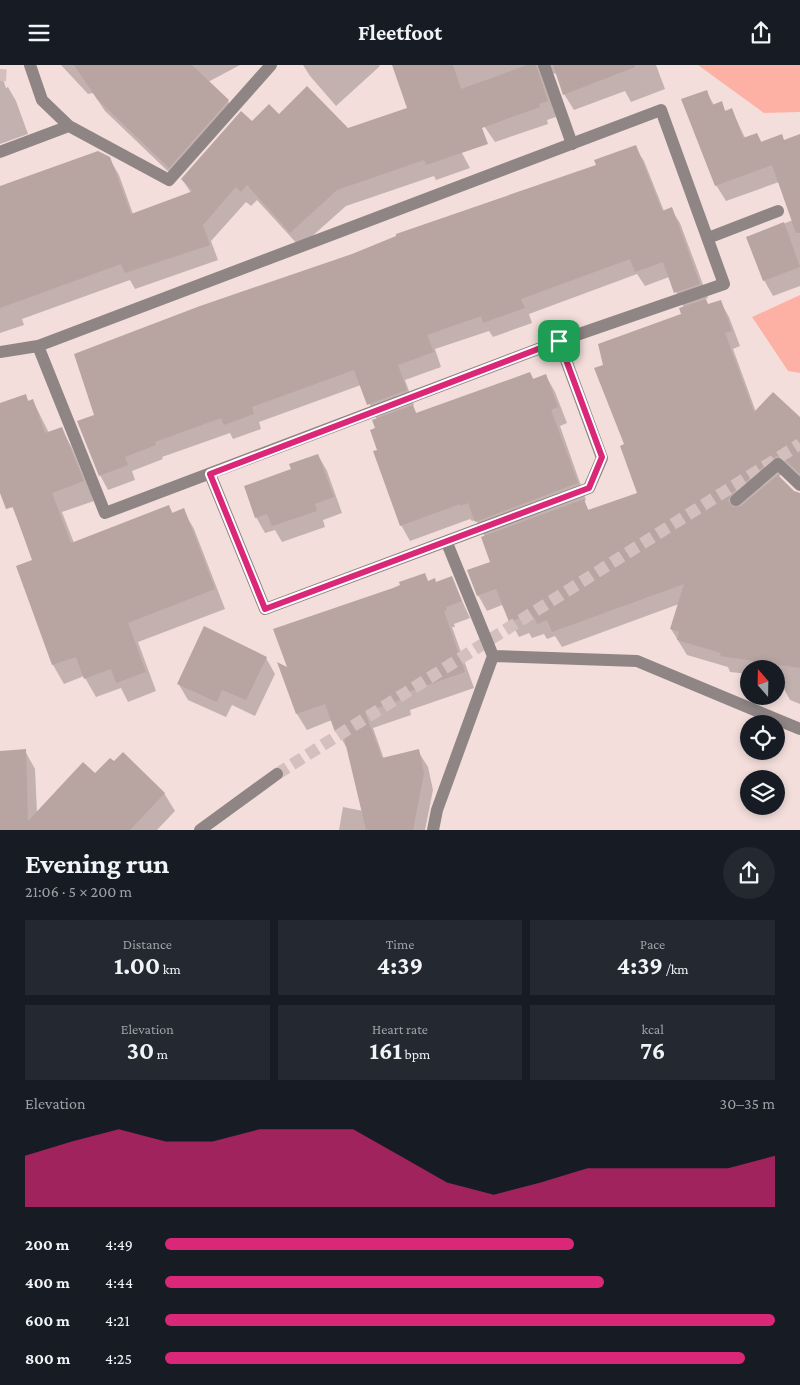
<!DOCTYPE html>
<meta charset="utf-8">
<style>
:root{--surface:#171b24;--page:#242831;--text:#f1f3f6;--muted:#9ea1a6;--accent:#db2777}
body{margin:0;font-family:"Crimson Pro",serif;background:var(--page);color:var(--text);height:100vh;display:flex;flex-direction:column;font-size:19px;white-space:nowrap}
*{box-sizing:border-box;margin:0}
p{font-size:16px;color:var(--muted)}
.icon{flex:none;width:28px;height:28px;fill:none;stroke:currentColor;stroke-width:2;stroke-linecap:round;stroke-linejoin:round}
.map{position:relative;height:765px;overflow:hidden}
.details{display:flex;flex-direction:column;background:var(--surface);flex:1}
.details>*{flex:none}
.needle{width:32px;rotate:340deg}
.tools{position:absolute;left:740px;top:595px;display:grid;gap:10px}
.tools a{display:grid;place-items:center;width:45px;height:45px;border-radius:50%;background:var(--surface);box-shadow:0 2px 8px #0003;font-size:25px}
.pin{position:absolute;display:grid;place-items:center;width:42px;height:42px;color:#fff;margin:-21px;border-radius:10px;box-shadow:0 2px 8px #0006}
.round{display:grid;place-items:center;flex:none;width:52px;height:52px;border-radius:26px;background:var(--page)}
.overview{display:flex;align-items:center;justify-content:space-between;height:85px;padding:0 25px}
h1{font-size:28px;font-weight:700;line-height:38px}
.figures{display:grid;grid-template-columns:repeat(3,1fr);gap:8px;height:85px;padding:5px 25px}
.figures div{display:grid;align-content:center;border-radius:0px;background:var(--page);text-align:center}
.figures b{font-size:25px;font-weight:700}
.figures small{font-size:14px;font-weight:400}
.figures p{font-size:14px}
.chart{height:140px;padding:10px 25px}
.chart p{display:flex;justify-content:space-between}
.chart svg{width:100%;height:90px;margin-top:5px;fill:var(--accent);opacity:.7}
ul{padding:0 25px;list-style:none;font-size:16px}
li{display:grid;grid-template-columns:80px 60px 1fr;align-items:center;height:38px}
li i{height:12px;border-radius:6px;background:var(--accent)}
header{display:flex;justify-content:space-between;align-items:center;height:65px;padding:0 25px;background:var(--surface);font-size:22px;font-weight:700}
.map>svg:first-child{display:block}
.green{fill:#fdb1a5}
.shadow{fill:#0003;fill-rule:evenodd}
.building{fill:#b8a5a1}
.lines{fill:none;stroke-linecap:round;stroke-linejoin:round}
.minor-tunnel{stroke:#d3c0be;stroke-width:12;stroke-dasharray:12 6;stroke-linecap:butt}
.tertiary-tunnel{stroke:#d3c0be;stroke-width:12;stroke-dasharray:12 6;stroke-linecap:butt}
.service{stroke:#8e8584;stroke-width:12}
.minor{stroke:#8e8584;stroke-width:12}
.tertiary{stroke:#8e8584;stroke-width:12}
.route-casing{stroke:#fff;stroke-width:10}
.route{stroke:#db2777;stroke-width:6}
</style>
<header><svg class="icon" aria-label="menu" viewBox="0 0 24 24"><path d="M4 6h16M4 12h16M4 18h16"/></svg>Fleetfoot<svg class="icon" aria-label="share" viewBox="0 0 24 24"><path d="M12 15V3M7 8l5-5 5 5M5 13v7h14v-7"/></svg></header>
<div class="map">
<svg width="800" height="765" viewBox="0 0 800 765">
<rect width="100%" height="100%" fill="#f3dedb"/>
<path class="green" d="M698 0H800V47L764 48Z
M800 230V308L788 306 752 252Z"/>
<path class="shadow" d="M61 0H240L208 17 228 36 235 48 176 114 105 46 93 28 88 29Z
M303 0H379L380 1 336 41 310 11Z
M442 0H656L665 24 631 37 625 26 574 45 564 29 557 9 551 8 556 52 547 55 548 59 495 77Z
M0 6 6 23 8 22 16 36 28 69 0 79Z
M706 26 714 40 721 38 726 47 732 45 745 73 757 69 762 78 784 76 800 71V221L773 231 764 215 748 173 793 155 779 117 726 136 716 120Z
M419 40 462 88 470 103 436 115 434 111 346 141 300 182 257 135 251 141 246 137 211 176 218 195 135 224 130 215 22 254 24 260 0 268V123L109 93 119 110 133 149 191 128 182 114 252 58 279 51 348 64Z
M635 82 644 96 664 146 671 144 680 158 708 233 705 234 708 241 720 236 729 252 740 281 733 284 756 347 800 352V414L786 406 778 412 794 427 800 429V639L790 635 782 620 776 617V604H749V609L730 607 728 602 687 590 671 564 679 539 562 582 555 571 547 574 544 569 532 573 529 568 519 572 502 540 487 546 478 530 491 498 485 472 476 455 472 456 470 454 410 476 401 460 379 386 377 355 361 320 259 357 261 364 233 374 230 368 162 392 163 394 132 406 135 415 108 425 100 410 96 351 352 190 597 101ZM637 209 645 221 669 212 684 243 683 250 604 300 639 429 589 446 584 436 586 435 560 361 567 358 555 327 546 311 534 315 530 308 417 349 412 341 414 340 405 315 441 302 435 284 489 266 493 272 532 258 529 249Z
M25 330 29 337 33 336 49 368 61 363 72 383 94 436 62 447 74 478 169 441 173 449 183 445 194 464 225 544 138 577 156 626 128 637 121 623 96 632 84 611 64 619 53 600 17 502 34 496 0 411V339Z
M318 390 327 406 342 448 323 455 325 462 282 477 275 465 265 468 256 452 293 405Z
M451 512 470 553 454 559 455 562H452L474 623 410 645 411 650 373 663 384 694 418 686 428 702 433 725 425 765H339L343 742 363 746 348 681 346 682 332 655 307 665 297 649 279 599 289 604 428 517 436 518Z
M266 593 275 609 255 651 232 640 226 652 188 635 178 618Z
M25 686 35 704 37 748 95 710 164 728 175 746 157 765H0V687Z"/>
<path class="building" d="M74 0H192L229 35 169 103 97 34Z
M392 0H453L461 24 527 0H536L548 36 539 39 540 42 482 63 488 79 426 100 424 95 337 125 290 168 247 120 241 127 236 122 203 160 210 180 125 208 121 199 0 243V121L98 86 110 92 131 149 193 126 181 114 241 46 252 56 269 39 279 49 307 21 348 63 407 43Z
M553 0H635V2L563 30Z
M707 25 712 40 722 36 725 46 732 43 743 73 757 68 761 77 782 69 784 75 800 69V168H796L772 100 715 121 681 34Z
M636 80 662 146 672 142 700 219 674 228 663 197 635 207 630 194 521 234 525 243 483 258 481 251 427 270 434 287 398 300 407 325 367 340 354 305 252 342 254 349 224 360 221 353 155 377 156 380 125 392 128 400 99 411 77 356 94 350 74 289 200 241 352 189 396 171V169L596 100 594 95Z
M784 157 800 202 763 216 746 172Z
M706 234 708 239 721 235 732 266 725 268 754 347 773 327 800 352V409L783 393 776 391 731 429 728 436 733 442 741 441 778 410 794 426 800 428V603L720 591 721 588 677 575 679 567 670 564 684 519 552 567 547 555 537 559 535 553 522 558 520 553 509 557 496 524 477 531 467 505 490 497 481 472 584 434 588 445 637 428 620 381 624 379 594 303 603 300 598 279 681 249 679 243Z
M530 307 533 314 546 309 558 342 551 345 578 418 475 457 468 438 461 441 460 439 400 461 373 386 377 385 370 365 375 363 372 355 413 340 416 348Z
M26 329 28 336 33 334 45 368 62 362 84 416 52 428 71 478 169 440 172 448 184 443 215 524 128 558 146 607 116 618 111 604 84 614 76 592 52 600 16 501 32 495 13 442 6 444 0 428V338Z
M318 389 334 432 315 439 317 446 272 461 267 449 255 453 244 421 291 404 289 399Z
M425 508 428 516 435 513 436 517 452 511 462 536 446 542 447 545 444 546 465 607 402 629 403 634 365 647 382 693 419 684 424 708 413 765H366L342 664 335 667 325 639 296 649 277 597 287 602 273 564 393 523 400 520 399 517Z
M204 561 267 592 246 635 222 625 217 637 177 619Z
M26 684 28 756 83 697 95 708 110 693 114 696 123 687 165 728 130 765H0V686Z"/>
<g class="lines">
<path class="minor-tunnel" d="M0 16 1 0"/>
<path class="tertiary-tunnel" d="M277 709 800 379"/>
<path class="service" d="M544 0 572 79
M708 173 778 146
M736 435 778 399 800 420"/>
<path class="minor" d="M30 0 42 35 69 61 169 115 271 0
M0 87 69 61
M0 287 38 281 661 45 724 219 559 276 105 448 38 281
M210 409 265 544 589 423 602 393 559 276
M447 478 493 591 637 596 800 664
M433 765 437 745 493 591"/>
<path class="tertiary" d="M200 765 277 709"/>
</g>
<g class="lines">
<defs>
<path id="route" d="M559 276 602 392 589 423 265 544 210 409Z"/>
</defs>
<use href="#route" class="route-casing"/>
<use href="#route" class="route"/>
</g>
</svg>
<div class="tools">
<a><svg class="needle" viewBox="-14 -14 28 28"><path d="M0-13l5 13h-10z" fill="#e53935"/><path d="M0 13l5-13h-10z" fill="#9ea1a6"/></svg></a>
<a><svg class="icon" aria-label="locate" viewBox="0 0 24 24"><circle cx="12" cy="12" r="6"/><path d="M12 2v4M12 18v4M2 12h4M18 12h4"/></svg></a>
<a><svg class="icon" aria-label="layers" viewBox="0 0 24 24"><path d="M12 4l9 5-9 5-9-5zM3 14l9 5 9-5"/></svg></a>
</div>
<div class="pin" style="left:559px;top:276px;background:#1e9e55"><svg class="icon" aria-label="arrive" viewBox="0 0 24 24"><path d="M6 21V4h12l-3 4 3 4H6"/></svg></div>
</div>
<section class="details">
<div class="overview"><div><h1>Evening run</h1><p>21:06 · 5 × 200 m</p></div><a class="round"><svg class="icon" aria-label="share" viewBox="0 0 24 24"><path d="M12 15V3M7 8l5-5 5 5M5 13v7h14v-7"/></svg></a></div>
<div class="figures">
<div><p>Distance</p><b>1.00<small> km</small></b></div>
<div><p>Time</p><b>4:39</b></div>
<div><p>Pace</p><b>4:39<small> /km</small></b></div>
</div>
<div class="figures">
<div><p>Elevation</p><b>30<small> m</small></b></div>
<div><p>Heart rate</p><b>161<small> bpm</small></b></div>
<div><p>kcal</p><b>76</b></div>
</div>
<div class="chart"><p><span>Elevation</span>30–35 m</p>
<svg viewBox="0 0 160 44" preserveAspectRatio="none"><path d="M0 44V19L10 12L20 6L30 12L40 12L50 6L60 6L70 6L80 19L90 32L100 38L110 32L120 25L130 25L140 25L150 25L160 19V44z"/></svg>
</div>
<ul>
<li><b>200 m</b>4:49<i style="width:67%"></i></li>
<li><b>400 m</b>4:44<i style="width:72%"></i></li>
<li><b>600 m</b>4:21<i style="width:100%"></i></li>
<li><b>800 m</b>4:25<i style="width:95%"></i></li>
</ul>
</section>
